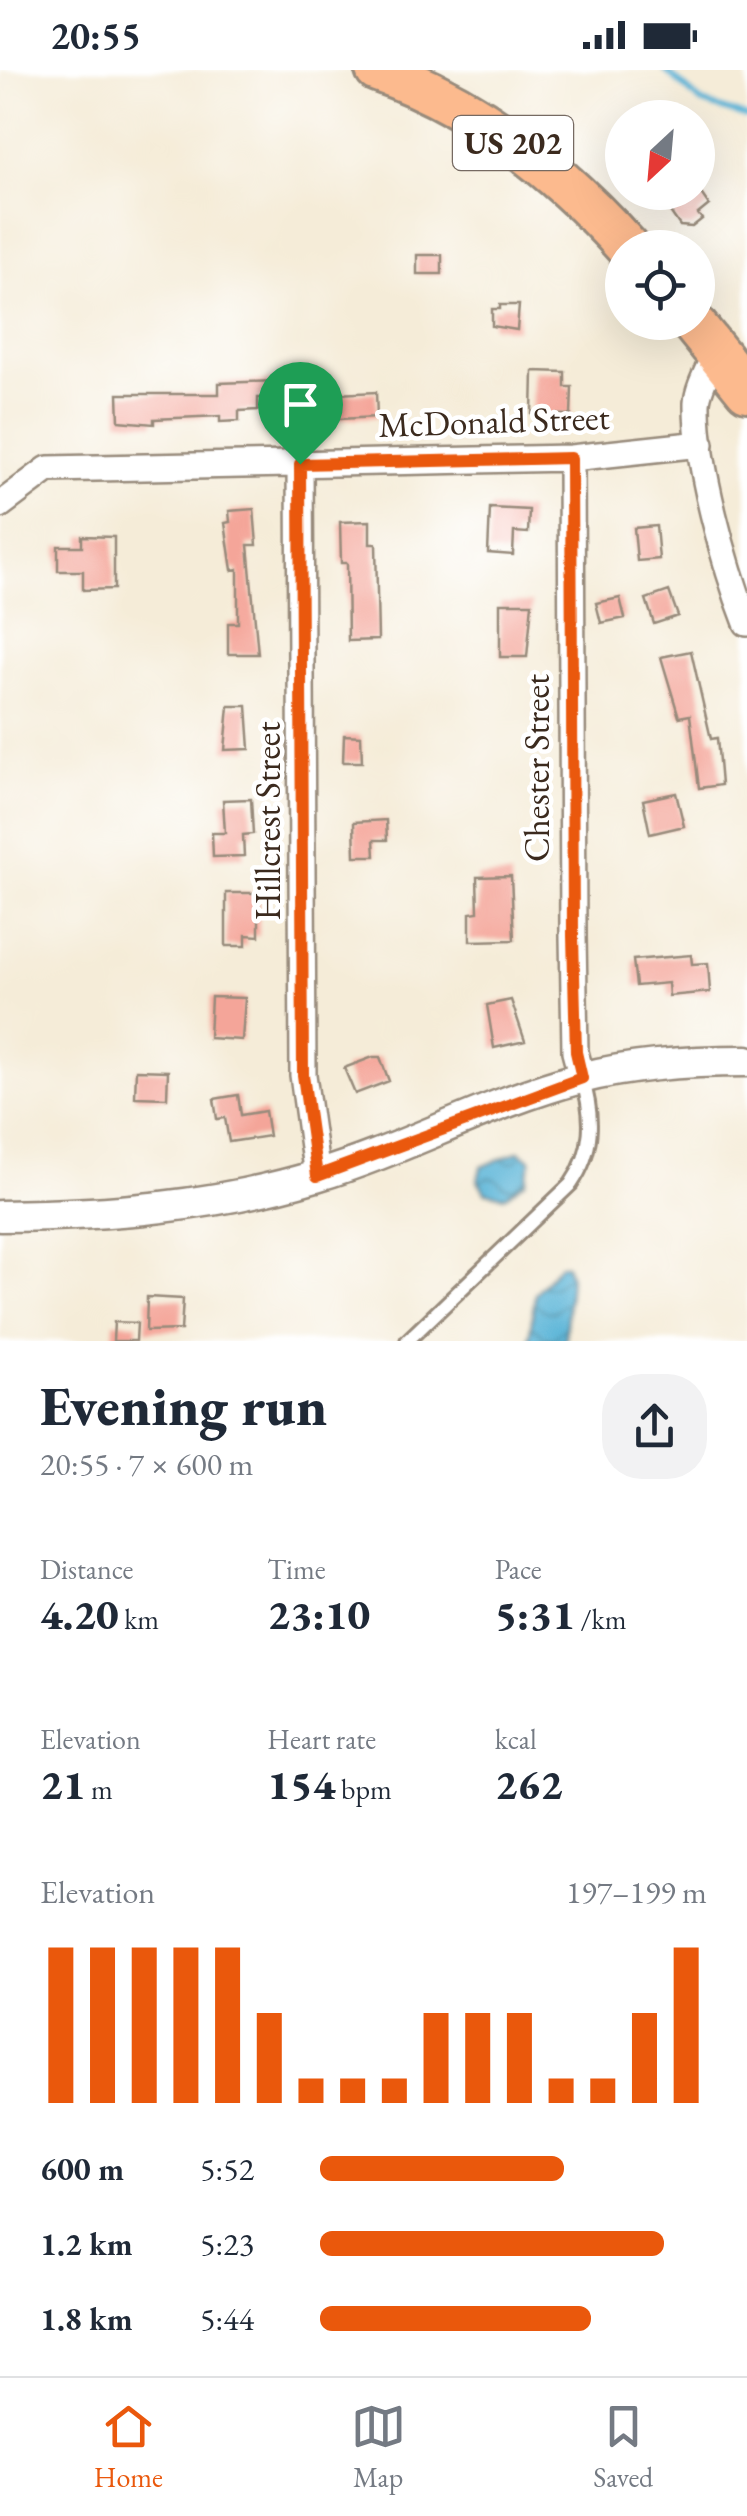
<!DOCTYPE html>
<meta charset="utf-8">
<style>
:root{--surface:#fff;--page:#f2f2f3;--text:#1f2937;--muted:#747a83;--line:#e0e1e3;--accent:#ea580c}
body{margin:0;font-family:"EB Garamond",serif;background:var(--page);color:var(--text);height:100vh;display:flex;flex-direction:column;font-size:38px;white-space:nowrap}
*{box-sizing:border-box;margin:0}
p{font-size:32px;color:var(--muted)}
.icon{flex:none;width:55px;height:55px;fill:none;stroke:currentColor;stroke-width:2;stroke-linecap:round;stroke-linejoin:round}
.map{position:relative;height:1271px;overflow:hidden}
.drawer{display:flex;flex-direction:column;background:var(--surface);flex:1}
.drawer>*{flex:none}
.needle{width:65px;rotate:206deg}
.controls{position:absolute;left:605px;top:30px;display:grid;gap:20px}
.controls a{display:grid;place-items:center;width:110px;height:110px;border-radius:50%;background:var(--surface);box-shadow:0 10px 40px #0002;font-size:50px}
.pin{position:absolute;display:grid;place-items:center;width:85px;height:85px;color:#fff;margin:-102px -42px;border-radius:50% 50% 50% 0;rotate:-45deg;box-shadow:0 0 10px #0007}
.pin .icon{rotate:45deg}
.round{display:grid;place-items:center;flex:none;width:105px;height:105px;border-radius:40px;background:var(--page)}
.headline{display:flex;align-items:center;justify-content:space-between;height:170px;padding:0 40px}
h1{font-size:55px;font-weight:800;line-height:75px}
.figures{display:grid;grid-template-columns:repeat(3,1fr);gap:15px;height:170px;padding:10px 40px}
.figures div{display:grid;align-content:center}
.figures b{font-size:42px;font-weight:800}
.figures small{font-size:28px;font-weight:400}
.figures p{font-size:28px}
.chart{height:280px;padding:20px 40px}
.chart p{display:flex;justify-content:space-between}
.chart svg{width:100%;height:180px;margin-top:10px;stroke:var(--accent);stroke-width:6}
ul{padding:0 40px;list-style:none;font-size:32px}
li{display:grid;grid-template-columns:160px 120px 1fr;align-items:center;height:75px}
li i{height:25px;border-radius:12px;background:var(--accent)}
.status{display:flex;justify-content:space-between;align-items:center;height:70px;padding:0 50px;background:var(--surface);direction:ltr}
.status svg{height:28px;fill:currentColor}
.dock{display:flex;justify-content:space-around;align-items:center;height:140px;border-top:2px solid var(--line);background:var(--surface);font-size:28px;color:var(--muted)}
.dock a{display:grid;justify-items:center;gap:5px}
.dock .selected{color:var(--accent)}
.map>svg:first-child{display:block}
.water{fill:url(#water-waves);stroke:#4a6f7a;stroke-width:2.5}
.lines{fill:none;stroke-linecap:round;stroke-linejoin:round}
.stream{stroke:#59b4d7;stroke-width:6}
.building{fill:#f4a599}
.service-casing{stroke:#988b7b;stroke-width:18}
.minor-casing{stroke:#988b7b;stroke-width:30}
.tertiary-casing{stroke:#988b7b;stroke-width:35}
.trunk-casing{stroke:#988b7b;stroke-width:48}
.service{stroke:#fff;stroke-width:12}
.minor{stroke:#fff;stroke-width:25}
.tertiary{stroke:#fff;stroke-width:30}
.trunk{stroke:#fcba8e;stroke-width:42}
.route-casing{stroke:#fff;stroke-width:20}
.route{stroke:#ea580c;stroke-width:12}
.labels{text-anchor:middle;stroke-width:9;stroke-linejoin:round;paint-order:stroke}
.shield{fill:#fff;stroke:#766a62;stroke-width:2.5}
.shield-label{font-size:32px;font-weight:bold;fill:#3b2a1e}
.street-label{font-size:35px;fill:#3b2a1e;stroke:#fff}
</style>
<div class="status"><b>20:55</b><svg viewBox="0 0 49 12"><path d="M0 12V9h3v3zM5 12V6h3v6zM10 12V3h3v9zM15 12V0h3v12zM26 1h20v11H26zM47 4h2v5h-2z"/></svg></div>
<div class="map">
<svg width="747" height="1271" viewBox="0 0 747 1271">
<defs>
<pattern id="water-waves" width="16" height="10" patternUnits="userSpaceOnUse" patternTransform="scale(2.5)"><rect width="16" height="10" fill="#59b4d7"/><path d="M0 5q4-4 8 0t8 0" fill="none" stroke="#4b93ae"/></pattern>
</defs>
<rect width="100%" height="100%" fill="#fff"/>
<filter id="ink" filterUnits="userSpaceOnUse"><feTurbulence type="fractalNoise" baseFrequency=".01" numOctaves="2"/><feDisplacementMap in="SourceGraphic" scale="20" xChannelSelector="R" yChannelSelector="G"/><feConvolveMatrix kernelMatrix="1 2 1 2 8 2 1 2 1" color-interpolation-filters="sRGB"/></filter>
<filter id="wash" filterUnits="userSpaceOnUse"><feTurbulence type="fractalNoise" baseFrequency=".0048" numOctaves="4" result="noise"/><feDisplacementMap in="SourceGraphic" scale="40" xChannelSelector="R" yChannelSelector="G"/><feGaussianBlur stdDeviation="2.25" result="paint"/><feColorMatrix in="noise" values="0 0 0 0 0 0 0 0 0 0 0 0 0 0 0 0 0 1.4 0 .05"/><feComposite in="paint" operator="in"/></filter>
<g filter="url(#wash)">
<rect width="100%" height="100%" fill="#f5ecd8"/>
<path class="water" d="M520 1081 531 1090 526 1111 505 1126 485 1122 478 1110 481 1097Z
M560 1194 566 1195 570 1207 565 1271H529L535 1224Z"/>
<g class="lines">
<path class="stream" d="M665 0 702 33 747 47"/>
</g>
<g id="blocks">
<path class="building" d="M700 122 709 135 698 144 702 149 692 157 680 156 671 143Z
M417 185H442V204H417Z
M500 235H519L517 260 492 256V239H500Z
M533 301 565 302V317H572L571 345 532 344Z
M276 311 277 327 258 328V340L239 341V351L220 352V346L154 349V354L119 351 118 324H219V313Z
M376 322 377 347 320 350 319 325Z
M490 438 529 440 528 463 514 462 513 485 488 483Z
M254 439 257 475H248L258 584H228V553H238V499L232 500 225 453 230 452 229 441Z
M370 451V474H376L378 570 348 571 347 493H341L340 452Z
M656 456 659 489 637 491 634 458Z
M82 466 114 467V519L83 520V501H58V476H82Z
M669 521 678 546 654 554 646 529Z
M620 528 625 548 601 553 596 533Z
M500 533H532L527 587H500Z
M691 581 711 669 717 668 721 715 699 718 690 645 679 647 661 587Z
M229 636H247L250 679 225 680Z
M344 665 361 666 362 692H343Z
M676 723 684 756 650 764 643 730Z
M251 729 253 764 243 765 244 786 213 787 212 763H225L223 730Z
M386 750 387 770H374L375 786H355L354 752Z
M511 806 514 870 470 871V843L478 842 477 807Z
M226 823H259V866L246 865V876H226Z
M691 885 692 894 708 893 710 922 669 926 668 913 636 916 633 890Z
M211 927 245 928 242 970 209 968Z
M511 930 525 971 494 978 487 935Z
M373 987H380L389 1011 355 1024 344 998Z
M136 1000 168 1001 167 1028 135 1027Z
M238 1025 241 1045 265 1041 269 1066 229 1072 225 1048 217 1049 214 1029Z
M147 1227 183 1229 181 1260 146 1261Z
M114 1252 137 1253 136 1271H113Z"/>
</g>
</g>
<g filter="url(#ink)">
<use href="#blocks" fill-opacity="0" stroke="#988b7b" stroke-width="2.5"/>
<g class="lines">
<defs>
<path id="service" d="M407 1271 571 1114C594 1081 594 1046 582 1008"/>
<path id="minor" d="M716 282C710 297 698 317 697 333 696 393 725 497 747 553
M571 388 573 866 575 982 582 1008
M300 394 303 1005 317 1106
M0 435 48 399 571 388 701 374"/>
<path id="tertiary" d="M0 1146C107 1145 213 1137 316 1106 406 1079 489 1032 581 1008 634 994 692 991 747 991"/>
<path id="trunk" d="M377 0C475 34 559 101 628 178
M692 252 747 320"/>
</defs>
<use href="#service" class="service-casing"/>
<use href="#minor" class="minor-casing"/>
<use href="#tertiary" class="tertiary-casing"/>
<use href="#trunk" class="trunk-casing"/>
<use href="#service" class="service"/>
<use href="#minor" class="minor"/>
<use href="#tertiary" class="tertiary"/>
<use href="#trunk" class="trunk"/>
</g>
</g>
<g class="lines" filter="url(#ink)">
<defs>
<path id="route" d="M571 388 573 866 576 982 582 1008 317 1106 303 1005 300 394Z"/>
</defs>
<use href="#route" class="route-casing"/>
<use href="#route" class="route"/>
</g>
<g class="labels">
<rect class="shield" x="453" y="46" width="120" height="54" rx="8"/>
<g class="shield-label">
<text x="513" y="84">US 202</text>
</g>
<g class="street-label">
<text transform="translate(494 351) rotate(-2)" y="12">McDonald Street</text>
<text transform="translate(537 698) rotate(-90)" y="12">Chester Street</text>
<text transform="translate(268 751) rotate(-90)" y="12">Hillcrest Street</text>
</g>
</g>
</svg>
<div class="controls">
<a><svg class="needle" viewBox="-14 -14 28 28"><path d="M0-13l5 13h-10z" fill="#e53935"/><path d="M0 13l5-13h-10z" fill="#747a83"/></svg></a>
<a><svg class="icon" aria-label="locate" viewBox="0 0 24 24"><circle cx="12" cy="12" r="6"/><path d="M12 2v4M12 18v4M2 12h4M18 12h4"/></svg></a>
</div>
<div class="pin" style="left:300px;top:394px;background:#1e9e55"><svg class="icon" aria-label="arrive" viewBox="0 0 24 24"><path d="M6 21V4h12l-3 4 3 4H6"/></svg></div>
</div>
<section class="drawer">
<div class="headline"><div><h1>Evening run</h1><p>20:55 · 7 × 600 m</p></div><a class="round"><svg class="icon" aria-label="share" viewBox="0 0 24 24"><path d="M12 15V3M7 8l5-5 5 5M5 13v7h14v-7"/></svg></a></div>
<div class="figures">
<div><p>Distance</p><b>4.20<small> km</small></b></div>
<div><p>Time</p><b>23:10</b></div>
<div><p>Pace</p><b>5:31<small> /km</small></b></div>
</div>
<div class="figures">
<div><p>Elevation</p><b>21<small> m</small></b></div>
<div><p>Heart rate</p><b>154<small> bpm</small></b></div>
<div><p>kcal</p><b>262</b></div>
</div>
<div class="chart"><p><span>Elevation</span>197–199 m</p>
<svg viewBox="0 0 160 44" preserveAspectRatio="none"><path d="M5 44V6M15 44V6M25 44V6M35 44V6M45 44V6M55 44V22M65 44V38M75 44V38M85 44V38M95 44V22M105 44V22M115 44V22M125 44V38M135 44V38M145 44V22M155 44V6"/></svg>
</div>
<ul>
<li><b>600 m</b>5:52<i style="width:63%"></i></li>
<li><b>1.2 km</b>5:23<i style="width:89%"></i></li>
<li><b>1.8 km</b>5:44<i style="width:70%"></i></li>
</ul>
</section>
<nav class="dock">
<a class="selected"><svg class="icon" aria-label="home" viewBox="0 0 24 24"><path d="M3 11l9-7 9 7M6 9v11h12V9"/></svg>Home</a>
<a><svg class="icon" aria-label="map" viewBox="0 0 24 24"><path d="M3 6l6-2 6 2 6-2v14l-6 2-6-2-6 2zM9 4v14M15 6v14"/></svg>Map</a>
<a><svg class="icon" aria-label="saved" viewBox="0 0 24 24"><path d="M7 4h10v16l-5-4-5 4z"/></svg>Saved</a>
</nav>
